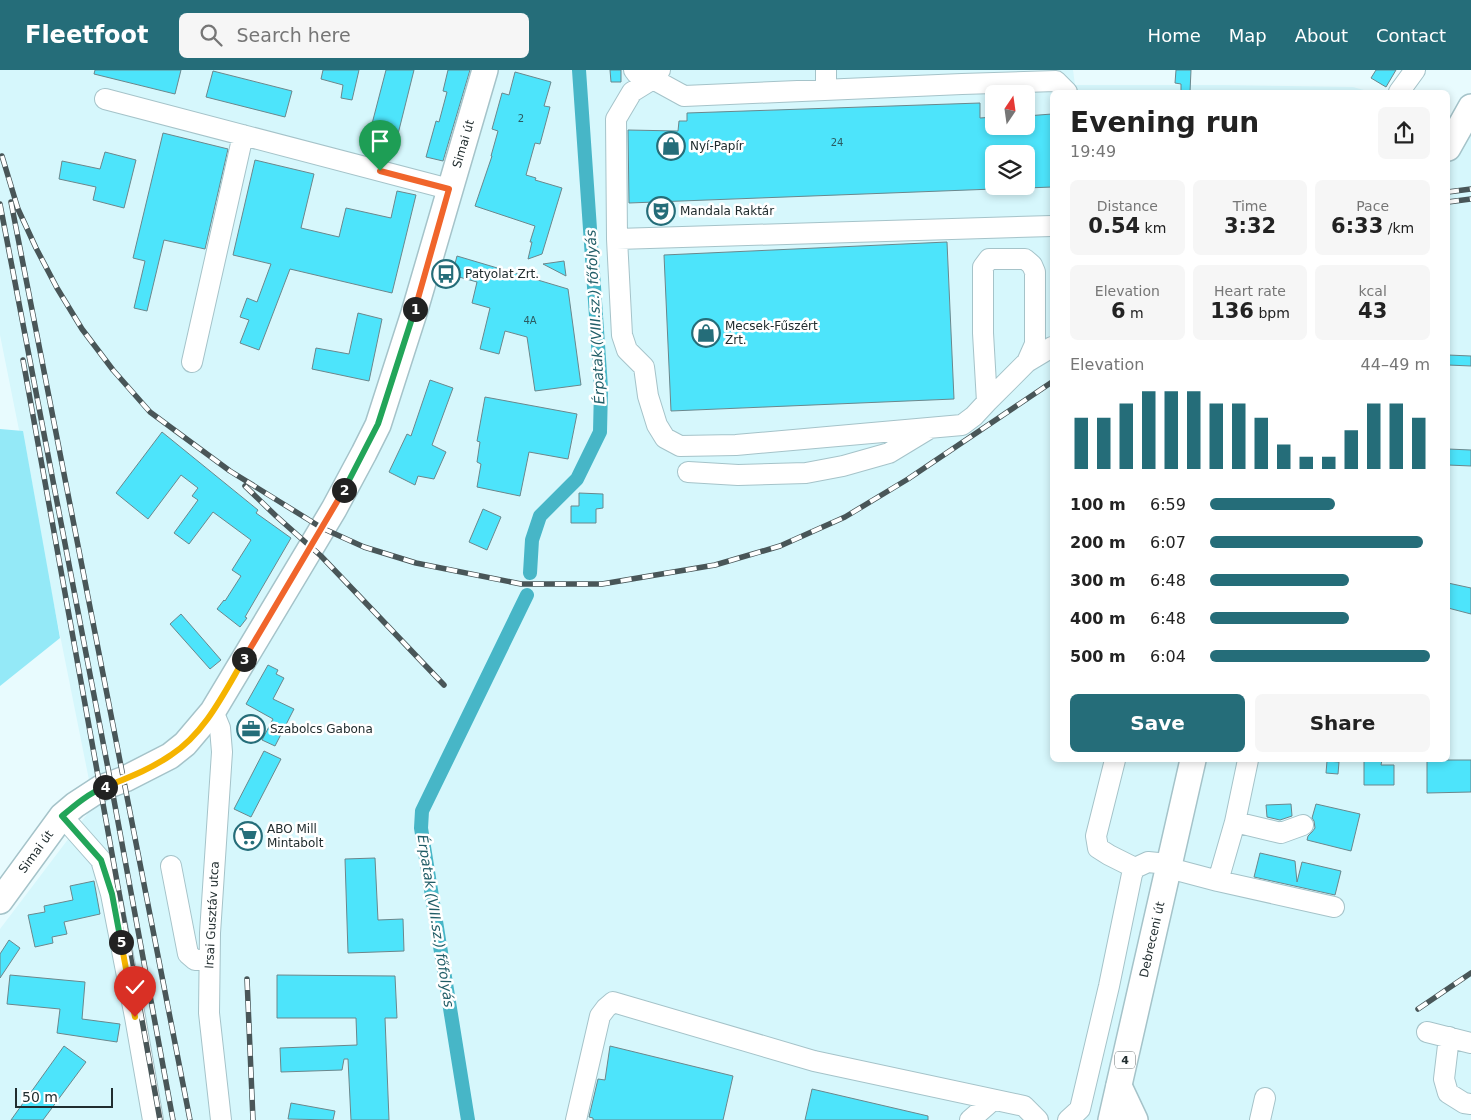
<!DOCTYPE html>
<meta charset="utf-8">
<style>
:root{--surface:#fff;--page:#f6f6f6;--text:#222;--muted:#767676;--accent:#256d79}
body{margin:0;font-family:"DejaVu Sans",sans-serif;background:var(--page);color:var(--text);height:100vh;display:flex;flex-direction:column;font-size:19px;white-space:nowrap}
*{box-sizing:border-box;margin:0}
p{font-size:16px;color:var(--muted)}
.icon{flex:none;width:28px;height:28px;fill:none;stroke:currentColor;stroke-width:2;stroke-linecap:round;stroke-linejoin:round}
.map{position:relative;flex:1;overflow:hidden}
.panel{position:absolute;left:1050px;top:20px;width:400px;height:672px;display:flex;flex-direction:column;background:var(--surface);border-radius:8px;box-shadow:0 2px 8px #0003}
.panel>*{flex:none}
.needle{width:32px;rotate:13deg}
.fabs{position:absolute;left:985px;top:15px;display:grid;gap:10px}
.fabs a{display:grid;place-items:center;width:50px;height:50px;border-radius:8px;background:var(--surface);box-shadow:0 2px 8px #0003;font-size:25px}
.scale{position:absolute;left:15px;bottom:12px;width:98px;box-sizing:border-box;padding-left:5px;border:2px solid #212d2f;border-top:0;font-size:14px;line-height:18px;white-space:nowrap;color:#212d2f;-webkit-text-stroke:4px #fff;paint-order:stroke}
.pin{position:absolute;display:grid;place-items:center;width:42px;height:42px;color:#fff;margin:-51px -21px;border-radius:50% 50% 50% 0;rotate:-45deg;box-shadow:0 0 5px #0007}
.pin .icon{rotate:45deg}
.km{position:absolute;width:25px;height:25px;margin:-12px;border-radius:50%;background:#222;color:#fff;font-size:14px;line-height:25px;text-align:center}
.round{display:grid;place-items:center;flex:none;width:52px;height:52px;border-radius:8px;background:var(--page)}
.headline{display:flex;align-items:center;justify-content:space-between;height:85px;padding:0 20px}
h1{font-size:28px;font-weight:600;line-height:38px}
.metrics{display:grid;grid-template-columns:repeat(3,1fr);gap:8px;height:85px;padding:5px 20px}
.metrics div{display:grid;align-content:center;border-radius:8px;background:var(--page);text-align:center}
.metrics b{font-size:21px;font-weight:600}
.metrics small{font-size:14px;font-weight:400}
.metrics p{font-size:14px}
.chart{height:140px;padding:10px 20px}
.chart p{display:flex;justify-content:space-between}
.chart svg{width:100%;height:90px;margin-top:5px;stroke:var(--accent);stroke-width:6}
.cta{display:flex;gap:10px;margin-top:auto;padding:10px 20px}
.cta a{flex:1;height:58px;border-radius:8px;background:var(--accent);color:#fff;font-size:20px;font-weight:600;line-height:58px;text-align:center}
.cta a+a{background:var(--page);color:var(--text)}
ul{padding:0 20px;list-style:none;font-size:16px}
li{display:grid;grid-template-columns:80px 60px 1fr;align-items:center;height:38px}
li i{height:12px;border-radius:6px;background:var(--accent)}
header{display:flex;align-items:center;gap:30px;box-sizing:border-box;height:70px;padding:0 25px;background:var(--accent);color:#fff}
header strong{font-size:24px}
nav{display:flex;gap:28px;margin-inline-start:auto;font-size:18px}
.search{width:350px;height:45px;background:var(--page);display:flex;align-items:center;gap:12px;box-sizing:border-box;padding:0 18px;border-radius:8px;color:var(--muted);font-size:19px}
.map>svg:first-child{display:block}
.built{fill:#d6f7fc;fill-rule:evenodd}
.green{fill:#94e9f7}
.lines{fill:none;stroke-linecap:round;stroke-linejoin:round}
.canal{stroke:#47b6c7;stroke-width:14}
.building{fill:#4de4fb;stroke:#6b878c}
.minor-casing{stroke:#a5c3c9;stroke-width:22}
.major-casing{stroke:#a5c3c9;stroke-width:28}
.minor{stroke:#fff;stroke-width:20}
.major{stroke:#fff;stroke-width:25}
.rail-casing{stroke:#495658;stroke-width:5.5}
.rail{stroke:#fff;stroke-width:4;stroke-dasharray:11;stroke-linecap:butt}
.split-1-casing{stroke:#fff;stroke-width:10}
.split-2-casing{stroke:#fff;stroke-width:10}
.split-3-casing{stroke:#fff;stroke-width:10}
.split-4-casing{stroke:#fff;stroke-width:10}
.split-5-casing{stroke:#fff;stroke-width:10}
.split-6-casing{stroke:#fff;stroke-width:10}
.split-1{stroke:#f0652b;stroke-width:6}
.split-2{stroke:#22a559;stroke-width:6}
.split-3{stroke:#f0652b;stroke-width:6}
.split-4{stroke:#f5b400;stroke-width:6}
.split-5{stroke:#22a559;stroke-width:6}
.split-6{stroke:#f5b400;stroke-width:6}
.labels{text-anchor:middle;stroke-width:5;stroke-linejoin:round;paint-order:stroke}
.number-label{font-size:10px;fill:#2c5b62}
.shield{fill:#fff;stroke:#646c6d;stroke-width:1}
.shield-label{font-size:11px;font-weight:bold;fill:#212d2f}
.street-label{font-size:12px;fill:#212d2f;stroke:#fff}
.poi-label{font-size:12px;fill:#212d2f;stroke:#fff;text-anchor:start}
.water-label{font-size:14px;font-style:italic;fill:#205d67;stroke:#fff}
</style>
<header>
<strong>Fleetfoot</strong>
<div class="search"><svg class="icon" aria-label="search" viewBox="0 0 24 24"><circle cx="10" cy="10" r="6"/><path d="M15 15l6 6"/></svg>Search here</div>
<nav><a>Home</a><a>Map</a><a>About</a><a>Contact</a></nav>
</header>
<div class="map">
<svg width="1471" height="1050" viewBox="0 0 1471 1050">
<rect width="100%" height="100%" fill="#e8fbfe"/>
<path class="built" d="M0 0H1073L1075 15H1224L1353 17 1371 22H1052V690H1448V45L1471 52V1050H0V859L94 735 0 265ZM994 24H1026V56H994ZM994 84H1026V116H994Z"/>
<path class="green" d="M0 359 23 361 60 568 0 616Z"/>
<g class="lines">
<path class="canal" d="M530 503 532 470 540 446 577 409 600 362 601 318 579 0
M468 1050 421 758 422 741 527 525"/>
</g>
<path class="building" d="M95 0H181L175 24 94 4Z
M323 0H359L352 30 341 28 343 15 321 9Z
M386 0H414L394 80 367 73Z
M448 0H470L443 91 426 87 436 51 439 52 447 22 443 21Z
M610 0H621V12H611Z
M1176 0H1191L1190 22H1181V14L1175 13Z
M1376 0H1396L1386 17 1371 8Z
M213 1 292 21 285 47 206 27Z
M515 2 551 12 544 36 550 37 540 74 535 73 526 105 536 108 535 110 562 118 542 184 528 189 532 172H530L535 156 475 136 492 86H491L498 61 492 59 502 23 509 25Z
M980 33V48L994 47V56H1026V46L1052 44V117L1026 118V84H994V119L629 133 628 60 678 61 679 51H687V43Z
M163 63 228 79 205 179 164 170 147 241 134 238 145 191 133 188Z
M105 82 136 90 124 138 93 130 96 117 59 109 62 91 100 99Z
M255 90 314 104 301 158 339 167 346 138 391 148 397 121 416 125 392 223 290 199 259 280 240 273 249 250 240 247 247 228 257 232 271 194 233 185Z
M947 172 954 329 671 341 664 185Z
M457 186 568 219 581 315 535 321 527 267 505 261 499 284 480 279 490 238 472 233 477 212 452 205Z
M564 191 566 206 543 194Z
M358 243 382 249 369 311 312 299 316 278 349 284Z
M1448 285 1471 286V296L1448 295Z
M430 310 453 318 432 375 446 382 434 409 418 406 415 415 389 402 407 364 411 366Z
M485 327 577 344 568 389 529 382 520 426 477 417 481 394 477 392 480 372 477 371Z
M162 362 258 440 256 443 291 468 245 547 247 548 240 557 217 539 224 530 225 531 241 506 232 500 251 470 213 442 189 474 174 463 198 430 192 426 198 418 181 405 148 449 116 423Z
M1448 379 1471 380V396L1448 395Z
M579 423 603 424V438L596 439V453H571V436H579Z
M483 439 501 447 487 480 469 472Z
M1448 513 1471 518V544L1448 538Z
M181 544 221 590 210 599 170 554Z
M268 595 278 600 276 604 284 608 273 629 294 639 275 676 262 670 273 649 246 634Z
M264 681 281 689 251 747 234 739Z
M1364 690H1382L1381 695H1394V715H1364Z
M1427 690H1471V722L1427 723Z
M1327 691 1339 692 1338 704 1326 703Z
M1291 734 1292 746 1280 750 1267 747 1266 735Z
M1316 734 1360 744 1351 781 1307 770 1308 766 1312 762 1315 758 1314 751 1312 748Z
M244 752 256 758 251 770 238 764Z
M1260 783 1295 791 1297 812 1302 792 1341 801 1335 825 1254 807Z
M375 788 378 850 403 849 404 881 348 883 345 789Z
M94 811 100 844 64 852 67 864 52 867 53 873 35 877 28 845 45 842 44 836 73 830 70 816Z
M9 870 20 878 0 908V884Z
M10 905 85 912 82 949 120 954 117 972 57 963 60 939 7 934Z
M277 905 395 906 397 948H385L389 1050H351L348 989H344L342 1000 281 1002 280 978 357 975 356 948H277Z
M64 976 86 992 43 1050H11Z
M610 976 733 1006 723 1050H593V1048L589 1047 598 1009 605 1010Z
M812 1019 928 1046V1050H805Z
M291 1033 335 1041 333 1050 288 1049Z"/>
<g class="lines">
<defs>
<path id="minor" d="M634 0 637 4 653 9 684 26 962 14 1056 11 1067 22
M660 0 653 9 632 22 616 49 617 169 622 265 627 280 644 297 648 326 657 355 665 368 680 376 736 375 962 355 974 346 987 332 983 263V197L989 189H1025L1032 195 1035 202V274L1027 292
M826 0V20
M1399 22 1415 0
M105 29 449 119
M617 169 1052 156
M192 292 243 65
M987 332 1027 292 1052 277
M688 402 738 405 806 403 843 396 889 383 927 360
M213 641 220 658 222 682 210 863 209 943 221 1050
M1115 690 1096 766 1098 778 1109 785 1135 798
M62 746 101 790 111 824 135 947 153 1050
M1235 752 1281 763 1303 755
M171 796 188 884 195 890 209 889
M1218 811 1235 752 1248 690
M1427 962 1471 973
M1449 967 1444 1009 1448 1023 1464 1033 1471 1034
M576 1050 600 946 606 938 613 932 814 991 1024 1036 1038 1050
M970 1050 993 1030
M1068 1050 1080 1039 1109 916 1132 804 1135 798 1148 792 1158 793 1169 798 1218 811 1334 837
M1260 1050 1265 1028"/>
<g id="major">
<path d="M1448 78 1471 37"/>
<path id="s1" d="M0 831 62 746 75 735 101 718 125 709 170 686 185 674 213 641 334 439 364 383 378 355 414 243 485 0"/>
<path d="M1119 1016 1135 1050"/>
<path id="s2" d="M1111 1050 1193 690"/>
</g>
</defs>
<use href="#minor" class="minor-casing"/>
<use href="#major" class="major-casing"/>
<use href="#minor" class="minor"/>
<use href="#major" class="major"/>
<defs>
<path id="rail" d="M2 86 18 139 36 178 57 218 82 259 113 300 150 342 230 401 322 458 364 477 416 493 521 514H602L715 495 780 476 845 447 908 409 1052 312
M1448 122 1471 119
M11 132 190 1050
M1448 132 1471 129
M0 134 111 714 173 1050
M23 290 160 1050
M245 416 276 446 321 486 444 615
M247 909 253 1050
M1418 939 1471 903"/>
</defs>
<use href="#rail" class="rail-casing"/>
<use href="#rail" class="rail"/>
</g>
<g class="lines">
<defs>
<path id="split-1" d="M380 101 449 119 415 239"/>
<path id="split-2" d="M344 420 378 354 415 239"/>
<path id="split-3" d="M244 589 344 420"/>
<path id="split-4" d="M105 717C127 708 151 699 171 685 205 663 224 623 244 589"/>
<path id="split-5" d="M105 717C89 723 75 735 62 746L101 790 112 824 121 872"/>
<path id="split-6" d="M121 872 135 947"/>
</defs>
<use href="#split-1" class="split-1-casing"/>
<use href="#split-2" class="split-2-casing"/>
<use href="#split-3" class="split-3-casing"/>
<use href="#split-4" class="split-4-casing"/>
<use href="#split-5" class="split-5-casing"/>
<use href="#split-6" class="split-6-casing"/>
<use href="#split-1" class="split-1"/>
<use href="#split-2" class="split-2"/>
<use href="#split-3" class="split-3"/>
<use href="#split-4" class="split-4"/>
<use href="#split-5" class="split-5"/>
<use href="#split-6" class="split-6"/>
</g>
<defs>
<symbol id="shop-ring" viewBox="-11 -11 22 22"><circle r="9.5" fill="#fff" stroke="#256d79" stroke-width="1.5"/><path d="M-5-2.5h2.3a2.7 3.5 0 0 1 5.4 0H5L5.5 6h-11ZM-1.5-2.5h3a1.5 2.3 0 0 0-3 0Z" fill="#256d79"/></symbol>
<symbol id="theatre-ring" viewBox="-11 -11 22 22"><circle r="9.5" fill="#fff" stroke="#256d79" stroke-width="1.5"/><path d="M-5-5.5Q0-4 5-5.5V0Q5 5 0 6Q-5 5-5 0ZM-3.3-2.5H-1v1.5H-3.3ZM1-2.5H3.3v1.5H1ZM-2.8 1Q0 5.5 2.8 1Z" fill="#256d79"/></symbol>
<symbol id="bus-ring" viewBox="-11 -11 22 22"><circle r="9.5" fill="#fff" stroke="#256d79" stroke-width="1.5"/><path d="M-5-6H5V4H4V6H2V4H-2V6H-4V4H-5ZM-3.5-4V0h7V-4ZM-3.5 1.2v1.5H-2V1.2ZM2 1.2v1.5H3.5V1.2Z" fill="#256d79"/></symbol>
<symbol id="office-ring" viewBox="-11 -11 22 22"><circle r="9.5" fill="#fff" stroke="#256d79" stroke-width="1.5"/><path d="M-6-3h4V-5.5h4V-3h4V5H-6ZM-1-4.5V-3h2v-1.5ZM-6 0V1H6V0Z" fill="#256d79"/></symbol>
<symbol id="supermarket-ring" viewBox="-11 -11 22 22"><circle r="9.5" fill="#fff" stroke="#256d79" stroke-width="1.5"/><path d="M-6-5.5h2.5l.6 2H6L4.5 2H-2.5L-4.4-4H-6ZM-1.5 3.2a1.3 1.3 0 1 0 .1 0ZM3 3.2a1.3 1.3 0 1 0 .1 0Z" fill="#256d79"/></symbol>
</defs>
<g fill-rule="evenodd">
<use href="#shop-ring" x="655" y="60" width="32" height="32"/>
<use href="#theatre-ring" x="645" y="125" width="32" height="32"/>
<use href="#bus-ring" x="430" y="188" width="32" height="32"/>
<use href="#shop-ring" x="690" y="247" width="32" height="32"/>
<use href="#office-ring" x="235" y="643" width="32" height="32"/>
<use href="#supermarket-ring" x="232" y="750" width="32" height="32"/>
</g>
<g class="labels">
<g class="number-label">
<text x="521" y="52">2</text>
<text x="837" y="76">24</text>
<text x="530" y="254">4A</text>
</g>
<rect class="shield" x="1115" y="981.5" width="20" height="17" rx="4"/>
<g class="shield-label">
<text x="1125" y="994">4</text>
</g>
<g class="street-label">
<text dy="4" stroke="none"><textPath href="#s1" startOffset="916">Simai út</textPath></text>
<text dy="4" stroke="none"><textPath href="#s1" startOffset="61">Simai út</textPath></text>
<text transform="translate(212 845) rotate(-87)" y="4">Irsai Gusztáv utca</text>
<text dy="4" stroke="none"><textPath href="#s2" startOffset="185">Debreceni út</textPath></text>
</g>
<g class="poi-label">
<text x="690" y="80">Nyí-Papír</text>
<text x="680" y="145">Mandala Raktár</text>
<text x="465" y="208">Patyolat Zrt.</text>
<text x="725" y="260">Mecsek-Fűszért<tspan x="725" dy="14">Zrt.</tspan></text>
<text x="270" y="663">Szabolcs Gabona</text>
<text x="267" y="763">ABO Mill<tspan x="267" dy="14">Mintabolt</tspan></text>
</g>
<g class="water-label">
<text transform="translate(595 247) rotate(-93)" y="5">Érpatak (VIII.sz.) főfolyás</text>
<text transform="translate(436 851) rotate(81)" y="5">Érpatak (VIII.sz.) főfolyás</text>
</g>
</g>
</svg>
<div class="fabs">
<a><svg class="needle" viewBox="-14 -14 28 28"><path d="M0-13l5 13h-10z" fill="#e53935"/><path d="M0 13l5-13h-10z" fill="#767676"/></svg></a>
<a><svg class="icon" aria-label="layers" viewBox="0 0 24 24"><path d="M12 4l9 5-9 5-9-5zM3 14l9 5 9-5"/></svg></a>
</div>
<div class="scale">50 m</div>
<div class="pin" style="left:380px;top:101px;background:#1e9e55"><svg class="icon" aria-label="arrive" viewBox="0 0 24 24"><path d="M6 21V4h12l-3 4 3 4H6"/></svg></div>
<div class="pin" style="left:135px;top:947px;background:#d93025"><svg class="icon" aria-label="check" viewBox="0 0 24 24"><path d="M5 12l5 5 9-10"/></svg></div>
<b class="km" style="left:415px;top:239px">1</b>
<b class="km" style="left:344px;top:420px">2</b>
<b class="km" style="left:244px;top:589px">3</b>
<b class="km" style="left:105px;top:717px">4</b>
<b class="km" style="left:121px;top:872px">5</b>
<section class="panel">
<div class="headline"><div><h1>Evening run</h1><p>19:49</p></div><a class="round"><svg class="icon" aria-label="share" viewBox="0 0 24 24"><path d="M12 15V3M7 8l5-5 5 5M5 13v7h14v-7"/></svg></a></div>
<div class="metrics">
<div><p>Distance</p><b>0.54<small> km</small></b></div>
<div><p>Time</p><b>3:32</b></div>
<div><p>Pace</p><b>6:33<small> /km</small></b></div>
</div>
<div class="metrics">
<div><p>Elevation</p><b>6<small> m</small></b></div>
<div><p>Heart rate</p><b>136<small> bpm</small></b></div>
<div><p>kcal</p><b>43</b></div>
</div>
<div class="chart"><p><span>Elevation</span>44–49 m</p>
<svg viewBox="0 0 160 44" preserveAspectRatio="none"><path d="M5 44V19M15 44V19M25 44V12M35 44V6M45 44V6M55 44V6M65 44V12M75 44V12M85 44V19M95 44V32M105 44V38M115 44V38M125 44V25M135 44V12M145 44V12M155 44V19"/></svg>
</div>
<ul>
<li><b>100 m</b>6:59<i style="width:57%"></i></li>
<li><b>200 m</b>6:07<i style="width:97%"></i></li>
<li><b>300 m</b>6:48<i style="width:63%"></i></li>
<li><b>400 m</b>6:48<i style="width:63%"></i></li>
<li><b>500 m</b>6:04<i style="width:100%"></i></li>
</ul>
<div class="cta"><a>Save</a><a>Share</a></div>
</section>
</div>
